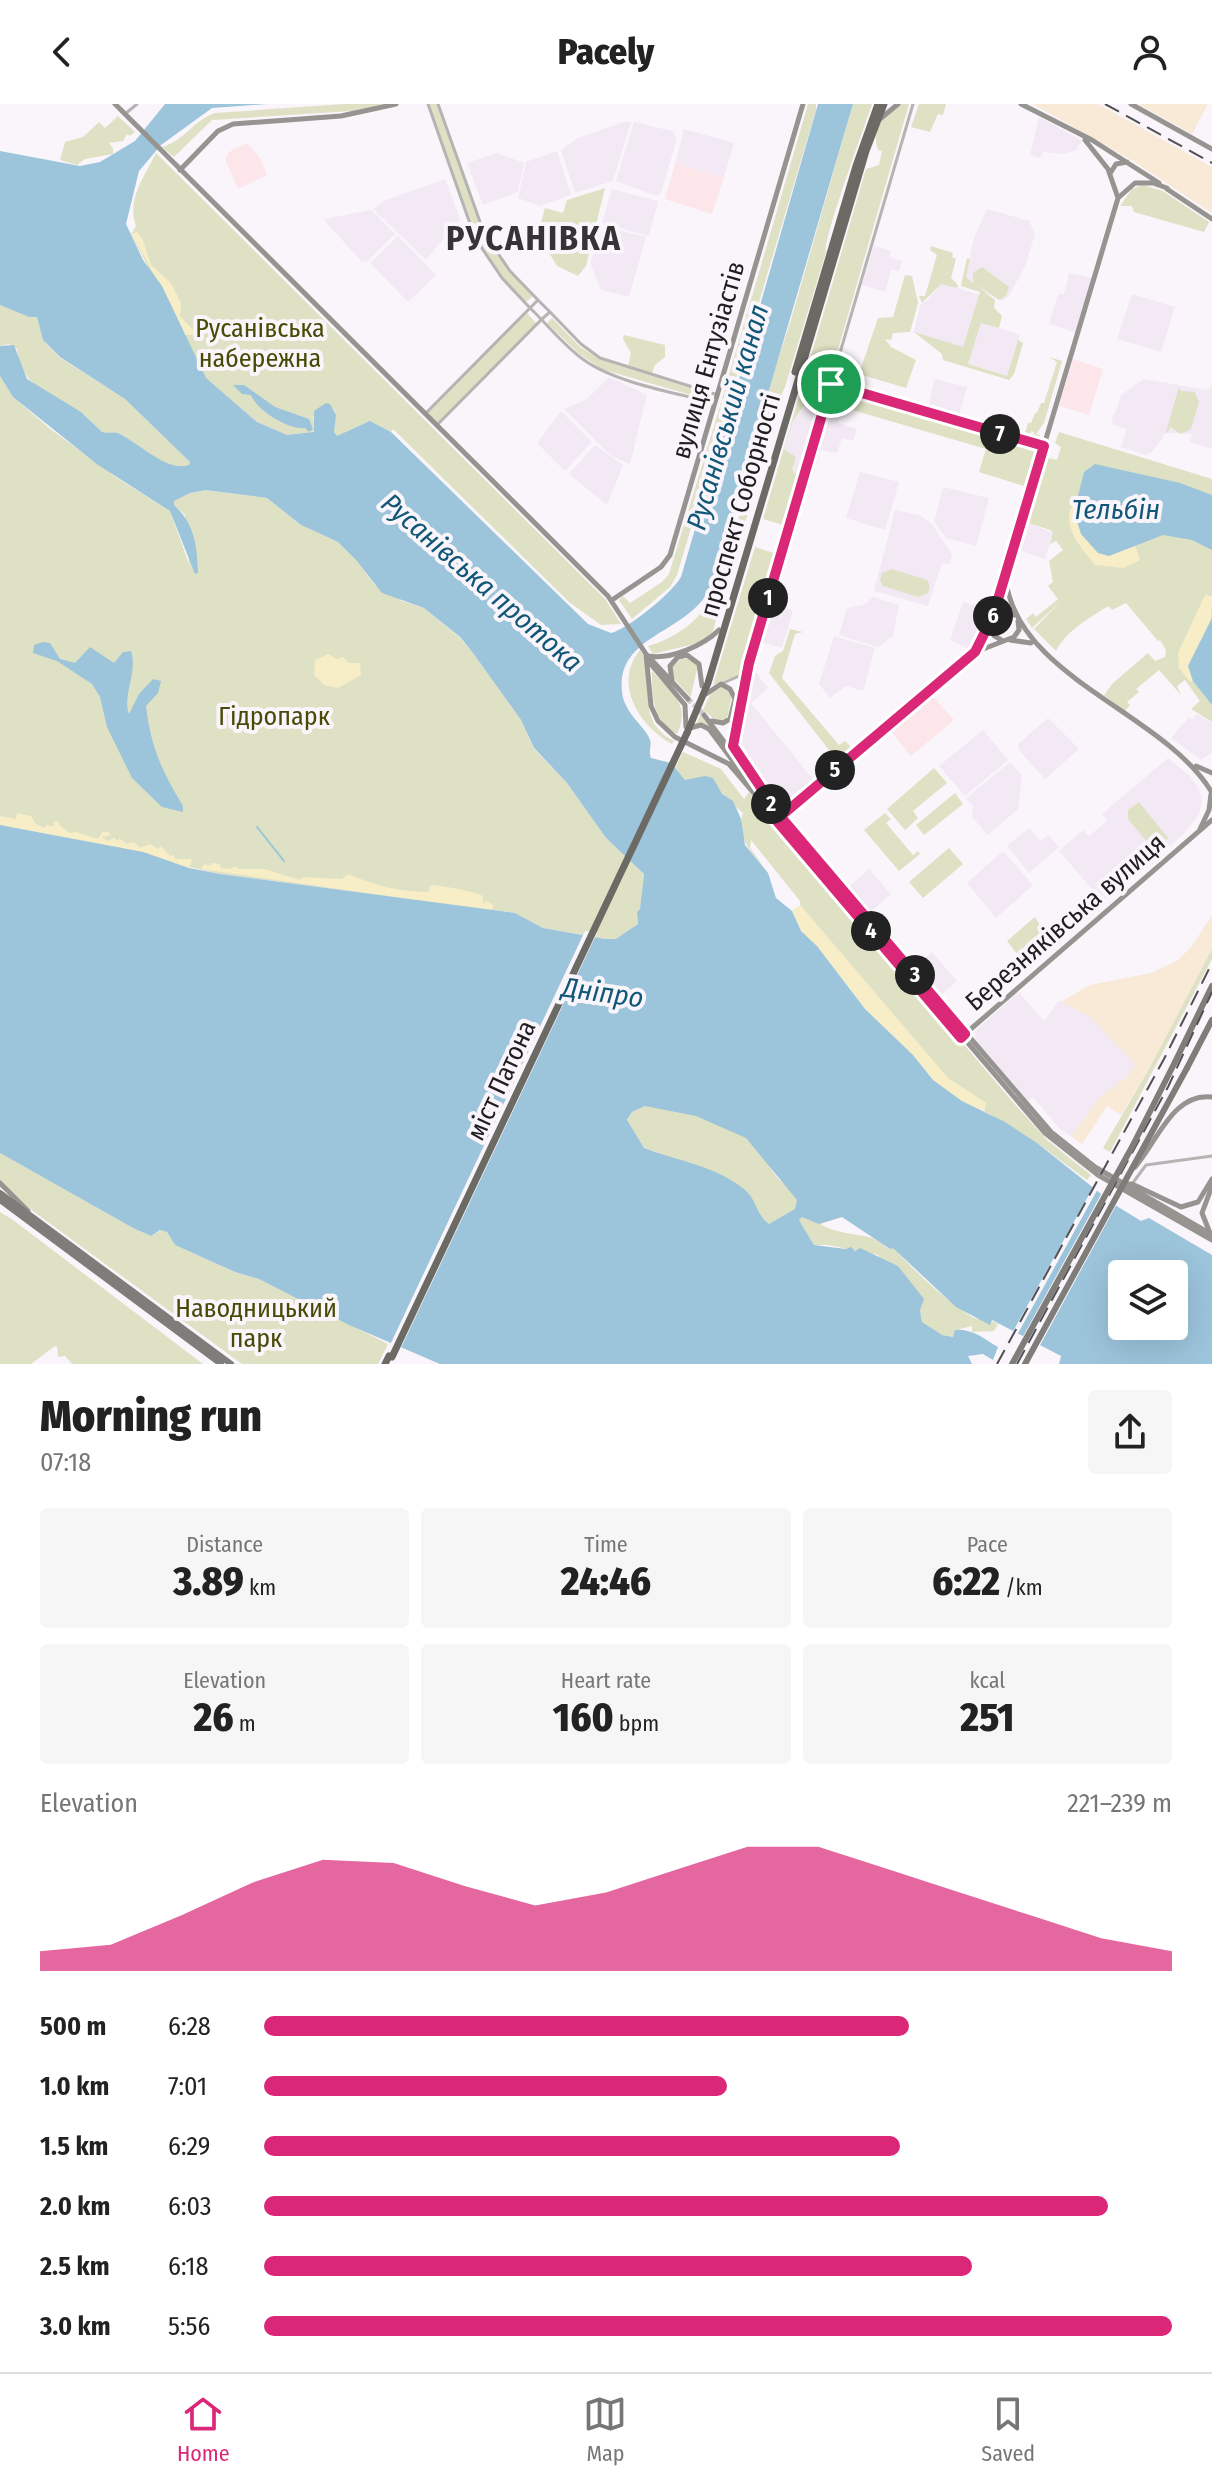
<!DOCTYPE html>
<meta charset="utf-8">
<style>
:root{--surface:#fff;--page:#f6f6f6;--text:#222;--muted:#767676;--line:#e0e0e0;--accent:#db2777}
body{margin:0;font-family:"Fira Sans Condensed",sans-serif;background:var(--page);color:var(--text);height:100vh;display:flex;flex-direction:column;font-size:30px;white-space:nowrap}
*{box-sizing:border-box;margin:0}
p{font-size:26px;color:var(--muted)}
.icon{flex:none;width:44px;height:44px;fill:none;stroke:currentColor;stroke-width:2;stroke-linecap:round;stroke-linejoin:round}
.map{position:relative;height:1260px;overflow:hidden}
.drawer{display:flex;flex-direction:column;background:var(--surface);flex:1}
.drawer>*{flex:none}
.tools{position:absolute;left:1108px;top:1156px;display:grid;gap:16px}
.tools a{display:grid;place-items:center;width:80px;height:80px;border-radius:8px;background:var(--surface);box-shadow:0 8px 32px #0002;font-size:40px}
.pin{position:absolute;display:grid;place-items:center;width:68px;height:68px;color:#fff;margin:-34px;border:4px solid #fff;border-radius:50%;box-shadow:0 2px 8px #0007}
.km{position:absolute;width:40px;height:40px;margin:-20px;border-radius:50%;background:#222;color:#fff;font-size:22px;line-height:40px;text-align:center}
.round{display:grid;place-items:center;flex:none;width:84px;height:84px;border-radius:8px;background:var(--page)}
.head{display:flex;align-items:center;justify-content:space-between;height:136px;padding:0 40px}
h1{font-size:44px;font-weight:800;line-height:60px}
.stats{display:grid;grid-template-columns:repeat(3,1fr);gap:12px;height:136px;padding:8px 40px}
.stats div{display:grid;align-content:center;border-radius:8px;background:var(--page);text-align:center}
.stats b{font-size:40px;font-weight:800}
.stats small{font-size:22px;font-weight:400}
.stats p{font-size:22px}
.chart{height:224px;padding:16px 40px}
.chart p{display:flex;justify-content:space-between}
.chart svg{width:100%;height:144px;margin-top:8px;fill:var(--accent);opacity:.7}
ul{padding:0 40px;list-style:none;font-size:26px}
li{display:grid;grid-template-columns:128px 96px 1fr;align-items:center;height:60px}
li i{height:20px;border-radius:10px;background:var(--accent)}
header{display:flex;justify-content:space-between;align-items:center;height:104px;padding:0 40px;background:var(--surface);font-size:36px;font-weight:800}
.tab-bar{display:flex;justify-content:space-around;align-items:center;height:112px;border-top:2px solid var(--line);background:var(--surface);font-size:22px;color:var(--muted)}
.tab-bar a{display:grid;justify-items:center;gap:4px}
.tab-bar .on{color:var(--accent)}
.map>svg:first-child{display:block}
.built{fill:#f2e9f5}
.industrial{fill:#f9ead7}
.medical{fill:#fce6ea}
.green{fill:#dfe1c5}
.sand{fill:#f7edc7}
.water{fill:#9cc4db;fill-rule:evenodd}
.pier{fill:#f9f5fa}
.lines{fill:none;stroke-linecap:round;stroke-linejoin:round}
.stream{stroke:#9cc4db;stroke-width:2}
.secondary-tunnel{stroke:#cdcace;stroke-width:5;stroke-dasharray:5 2.5;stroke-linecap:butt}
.street{stroke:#b5b4b2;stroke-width:3}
.secondary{stroke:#969491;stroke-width:5}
.primary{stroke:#7f7d79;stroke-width:6}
.highway{stroke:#6c6a65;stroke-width:7}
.rail{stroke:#525052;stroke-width:2;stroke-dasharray:16 8;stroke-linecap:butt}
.secondary-bridge{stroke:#969491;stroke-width:5}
.primary-bridge{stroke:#7f7d79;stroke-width:6}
.highway-bridge{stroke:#6c6a65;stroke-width:7}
.route-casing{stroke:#fff;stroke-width:16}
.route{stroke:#db2777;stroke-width:10}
.labels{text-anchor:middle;stroke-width:8;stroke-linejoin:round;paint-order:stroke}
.park-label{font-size:26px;fill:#494a06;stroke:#f9f5fa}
.street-label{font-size:26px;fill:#1f1d1f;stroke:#f9f5fa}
.water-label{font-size:28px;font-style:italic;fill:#115777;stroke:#f9f5fa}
.district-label{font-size:34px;font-weight:bold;letter-spacing:2px;fill:#363337;stroke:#f9f5fa}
</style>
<header><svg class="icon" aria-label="back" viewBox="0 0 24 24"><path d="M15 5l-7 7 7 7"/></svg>Pacely<svg class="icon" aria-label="person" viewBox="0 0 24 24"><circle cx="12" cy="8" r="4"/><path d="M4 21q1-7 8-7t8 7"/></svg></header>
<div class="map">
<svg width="1212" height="1260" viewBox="0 0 1212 1260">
<rect width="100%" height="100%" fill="#f9f5fa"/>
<path class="built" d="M1039 13 1082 37 1076 46 1062 50 1043 48 1040 54 1030 51Z
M624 18H631L613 77 575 89 561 46 578 34Z
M634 18 672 27 677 35 661 89 656 92 616 77Z
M684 25 734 39 724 73 675 60Z
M557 47 571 91 540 102 518 94 526 58Z
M497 49 524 59 518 88 483 101 467 59Z
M445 75 460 115 426 156 373 105 384 97Z
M612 85 658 97 649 132 602 119Z
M987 105 1029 117 1035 130 1025 163 1008 193 1002 197 983 187 966 173 974 134Z
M371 106 395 130 368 157 362 158 323 115Z
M603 122 646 133 629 193 601 186 590 159Z
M398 132 436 171 408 198 370 159Z
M874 142 891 147 889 153 902 157 899 167 891 166 885 188 862 181Z
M1069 169 1093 174 1077 229 1049 220 1058 190H1064Z
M941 179 980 191 963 244 914 228 920 201 927 197Z
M1132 190 1175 203 1161 248 1117 235Z
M981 218 1020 231 1007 272 968 260Z
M818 268 830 273 801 374 792 366 790 351 784 345 793 317 805 300Z
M609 273 647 291 630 360 610 351 564 305 587 295Z
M935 275 967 283 958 315 927 306Z
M1144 275 1208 286 1212 280V345L1190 338 1192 330 1166 329 1152 348 1146 351 1121 343 1127 325 1113 321 1112 312 1115 310 1121 291Z
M561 307 592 338 565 367 537 339Z
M824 308 839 313 838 319 857 325 853 337 842 334 837 349 821 346 809 384 802 382Z
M595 341 623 361 607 401 569 370Z
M860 368 899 378 885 426 846 414Z
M943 383 989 394 976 442 946 434 934 418Z
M895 406 919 411 932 420 952 451 949 460 942 459 928 502 874 487Z
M1029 419 1053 429 1045 455 1021 447Z
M873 493 899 501 893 532 878 543 839 531 847 504 863 501Z
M963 498 992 507 979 538 971 546 950 536Z
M768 499 793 506 782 544 757 537Z
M834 532 875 544 863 587 846 582 830 594 819 580Z
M750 561 768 584 751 599 816 679 783 704 775 702 734 640Z
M1197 610 1212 619V648L1201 656 1171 634 1189 613 1192 616Z
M1048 614 1079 645 1045 675 1018 645V640Z
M983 626 1008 656 965 692 939 662Z
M1168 654 1190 672 1199 685 1202 695 1199 710 1184 730 1103 798 1059 747 1083 726 1089 732 1107 717 1102 710Z
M1010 658 1022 672 1018 705 988 731 972 713 973 702 966 694Z
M1029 724 1040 737 1048 731 1059 743 1029 769 1007 742Z
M1003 747 1033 781 996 814 967 779Z
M869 765 891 790 867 811 846 785Z
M932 848 957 877 938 893 913 864Z
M1019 888 1044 917 1059 897 1089 912 1135 960 1127 973 1100 993 1071 1032 1060 1025 1033 993 1027 998 975 937 976 926Z"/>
<path class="industrial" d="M1033 0H1098L1212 63V109L1133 57Z
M1138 0H1208L1192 30Z
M1212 811V845L1150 963 1121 1011 1107 1002 1082 1040 1071 1032 1100 993 1127 973 1135 960 1089 912 1061 898 1090 881 1151 869 1178 856 1192 842Z"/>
<path class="medical" d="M247 39 260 54 267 71 238 85 225 55 229 48Z
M675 60 724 73 712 110 665 95Z
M1073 255 1103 265 1089 311 1059 302Z
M931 590 954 616 911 652 889 625Z"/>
<path class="green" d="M344 0H384L352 7 212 16 174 53 162 43C184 37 194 16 215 9Z
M428 0H438L479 117 498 152 533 192 525 199 502 174 475 134Z
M808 0H816V6L735 279 733 298 722 295Z
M853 0H872C865 22 823 134 826 148L785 283 768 320 774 322 712 530 699 539 653 550 648 542C683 532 708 509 720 476L763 332 766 309 761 307 790 219Z
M901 0H909L830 273 818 268 805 300 793 317 784 345 796 353 792 366 801 374 786 422 763 415 866 65 879 61 882 47 878 46C871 26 884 10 901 0Z
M919 0H946L943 11 938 10 930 28 911 23Z
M118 12 135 28 130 32 127 30 123 37 109 39 113 44V50L85 55 77 61 60 56 65 38 83 33 99 18 105 24Z
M156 49 606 496 621 520 601 521 569 498 393 325 391 328 372 318 337 333 334 328 335 306 313 313 316 325 311 330 287 331 257 318 206 275 131 130 136 122C126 96 145 72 156 49Z
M1143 81 1163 87 1209 118 1204 128 1134 108 1132 102H1120L1132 85Z
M605 84 586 162 578 172 557 162 542 137 536 136 545 104 563 109 567 96Z
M931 142 953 149 952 153 956 155 951 174 958 181 957 184 941 180 922 199 919 192H925L937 151 930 146Z
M967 154 970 155 966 173 973 179V169L982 163 1009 183 1006 192 999 196 975 180 995 196 994 204 1002 212 999 224 981 219 968 260 1007 272 1018 236 1023 239 1014 270 1009 276 943 256 942 250 914 228 963 243 980 188 961 182Z
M905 171 912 172 918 199 910 228 893 229 891 236 885 235 891 243 916 256 906 284 859 270 878 214 893 213Z
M0 201 29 213H37L43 236 59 253 125 295 190 358 189 362C167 369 139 339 120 330 114 327 109 330 102 328 94 323 90 315 83 310 52 291 22 285 17 245L9 240 0 242Z
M526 208 537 220 437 321 425 310Z
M552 214 580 243 601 256 709 290 708 296 601 265 577 248 547 219Z
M624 231 665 241V253L655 261 652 269 628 262 631 249 623 235Z
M1049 253 1062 257 1044 319 1036 330 1040 331 1039 334 1034 332V328L1031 327 1030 331 1025 329 1028 319H1031L1035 309H1037L1041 299H1044L1057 258Z
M0 272 13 293 49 324 117 374 170 407 189 460 185 411 174 401 173 397 190 389 206 386 267 394 301 421 338 438 356 456 375 481 402 497 424 504 459 533 473 549 521 616 534 645 567 679 606 734 644 770 640 806 637 808 638 820 616 836 605 835 543 824 515 809 220 770C147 754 75 731 0 721Z
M1179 283 1181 287 1195 288 1199 298 1191 325 1181 330 1170 323 1168 329 1166 328Z
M836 286 1036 343 1024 382 979 368 986 345 832 300Z
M721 299 732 302 721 324 677 471 670 483 632 515 619 496 623 492 630 499 662 478 669 470Z
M1059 328 1212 375V618L1191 605 1200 597 1185 576 1177 582 1181 591 1159 566 1136 585 1139 588 1127 598 1130 601 1125 607 1104 591 1113 579 1148 549 1155 557 1165 553 1166 546 1160 536 1158 537 1126 499 1112 506 1108 502C1088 515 1067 526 1056 547L1034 525 1060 498 1032 524 1026 515 1033 509 1036 513 1058 495 1048 482 1053 478 1049 457 1063 446 1056 437 1050 440 1053 429 1050 426 1026 418 1045 353 1057 356 1061 343 1055 339Z
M755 443 777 450 740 571 713 581Z
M892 465 927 476 930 482 928 489 918 493 883 482 880 476 882 469Z
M790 525 803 528 795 530 782 574 839 641 845 637 851 643 836 655 769 569 775 552 783 547Z
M640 546C660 576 630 613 674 637L672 640C640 623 612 580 640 546Z
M690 554 698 561 689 600 685 597 690 592 674 575 672 563 681 555Z
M652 567C672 590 691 599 677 630 652 616 652 593 652 567Z
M719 583H725L732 591 727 615 717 618 706 608 702 612 712 624 696 620 712 587Z
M683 648 721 665 744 695 749 688 1012 997 1047 1036 1091 1071 1087 1076 1037 1039 984 1007 986 999 948 975 800 801V797L751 736 750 744 764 763C750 750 736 729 743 709L735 702 693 692 675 664Z
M934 664 947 679 913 707 918 714 905 726 887 705Z
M955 689 963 700 924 731 916 721Z
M1139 698 1168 734 1166 736 1161 731 1155 738H1147L1128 715V706Z
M885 709 891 715 886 719 913 751 918 747 920 750 899 767 864 726Z
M949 744 963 760 923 794 909 778Z
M1035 813 1041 823 1039 830 1017 850 1007 837Z
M1212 845V855L1110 1048 1103 1044 1150 963Z
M645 1002C674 1002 735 1020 755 1041 768 1056 775 1081 796 1086L801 1100 782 1130 656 1048 643 1044 627 1017 632 1008Z
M0 1049 133 1124 151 1132 161 1126 167 1128 175 1141 235 1168 259 1175 388 1240 378 1260H242L0 1083Z
M0 1108 13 1116 203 1260H72L65 1252 58 1253 57 1243 55 1242 31 1260H0Z
M802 1112 842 1113 820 1120C837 1130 854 1129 872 1134 877 1135 884 1142 889 1145L893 1143C914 1167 942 1193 969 1211 978 1218 989 1214 998 1220L994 1227 972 1228V1222L956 1226 954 1233 941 1231 922 1218 920 1206 878 1151 828 1141H814L799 1116Z"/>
<path class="sand" d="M137 128 143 136 151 161 171 179 181 199 180 212 196 229 194 231H184C167 196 151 162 131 130Z
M1079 392 1074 408 1114 450 1135 441 1140 456 1123 464 1095 461C1078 440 1056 417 1079 392Z
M1205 491 1212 492C1212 503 1212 513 1208 524 1202 542 1184 555 1193 577L1190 578 1179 564 1178 549Z
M328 550 337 555 343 553 349 559H360L361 571 338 584 324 581 314 571 315 556Z
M17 709 31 712 36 720 44 724 47 721 54 722V717L59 718 60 722 70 729 76 728 98 735 102 728H108L111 731 102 733 107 737 114 734 118 737 119 734 127 740 134 738 140 744 150 740 158 745 161 742 170 752 174 751 175 755H192L189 764 143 748 0 721V712L16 715Z
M211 759 220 760 221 764 230 765 236 762 238 765H264L300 776 303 773 342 775 348 770C378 782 395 787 428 788L431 781C442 782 474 787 483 792V800L487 797 493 801 492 807 201 765 204 760 211 762Z
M800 801 948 974 986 999 984 1007 962 997 933 976 913 951 865 905 817 842 801 827 792 807Z"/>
<path class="water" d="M165 0H267L212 4 161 41 139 67 126 120 143 156 162 182 206 274 257 318 287 331 314 328V307L326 299 330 300 336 311 334 328 337 332 370 317 391 328 588 520 611 529C628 525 672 489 681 473L726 319 738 292V278L818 0H853L712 480C691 531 616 528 622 588 624 610 647 624 650 636 652 642 648 647 651 654L671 659 685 676 705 672 713 674 722 690 733 697 741 715 745 741 768 769 776 794 792 807 801 827 817 842 865 905 913 951 933 976 962 997 1005 1018 1037 1039 1115 1101 1141 1117 1149 1114 1212 1151V1260H1059L1061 1252 992 1216 990 1221 956 1203 893 1144 890 1145 842 1113 819 1120 802 1113 799 1116 814 1141 846 1145 851 1143 855 1147 860 1144 898 1162 924 1195 920 1206 922 1218 942 1231 953 1233 955 1226C972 1224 984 1235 998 1243L993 1256 983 1250 968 1252 972 1260H440L349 1221 259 1175 235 1168 175 1141 167 1128 160 1126 151 1132 133 1124 0 1049V721L143 748 189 764 220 770 515 809 543 824 605 835H616L638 820 637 808 640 805 644 770 606 734 567 679 534 644 521 616 473 549 460 533 424 504 382 489 356 456 338 438 301 421 267 394 206 386 190 389 174 397V401C195 420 197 442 198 469L195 470 170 407 98 361 13 293 0 272V242L14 241 27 275 81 308 102 328C109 330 114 327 120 330 139 339 168 369 189 361L190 358 125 295 60 253 43 236 37 213H29L0 201V47L80 62 100 58 135 37ZM645 1002 696 1012 746 1034 797 1096 795 1105 769 1120C756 1111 756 1094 744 1085 714 1061 677 1057 644 1044L627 1016 632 1008ZM1122 1170H1174V1222H1122Z
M233 281H244L275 303 309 315 313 325 309 328 305 324C289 326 257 307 251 291L242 290Z
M1095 360 1180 379 1212 391V446L1192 436 1163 431 1109 452 1098 449 1081 430 1074 408 1084 368Z
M1212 514V601L1193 577 1188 562Z
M43 538 50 539 60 555 75 559 90 543 114 559 123 548 131 547C138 568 122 592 129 610L139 590 153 575 161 577 158 589 146 602C151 644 162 667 183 702V708L162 703 132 674 107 623 100 593 92 580 57 557 33 549 34 541Z"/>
<path class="pier" d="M585 827 597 829 400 1246 390 1241Z
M1096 1078 1100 1081 1016 1233 1011 1231Z
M1104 1085 1118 1098 1038 1245 1021 1236Z"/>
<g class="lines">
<path class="stream" d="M257 723 284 757"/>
<path class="secondary-tunnel" d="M688 595 704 611"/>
<path class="street" d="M438 0 484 129 510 167 538 196
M125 10 137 0
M550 208 581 240 600 254 718 291
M833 280 1044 342
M426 309 530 204 502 174 475 134 428 0
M437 321 537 220C541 216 545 212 550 208L538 196 530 204C548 221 564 242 584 256 616 279 676 289 715 299
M721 580 746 569
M737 596 743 576
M735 648 732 633 749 559 913 0
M1132 1080 1146 1061 1212 1052"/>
<path class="secondary" d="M115 0 608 492 646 550 688 595
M1021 0 1092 36 1159 79
M1131 0 1212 45
M880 15 898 0
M1085 36 1108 65 1118 94
M180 66 218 27 233 20 341 12 396 0
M1111 68 1116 60 1127 58
M1167 85 1212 115
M1006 477C1019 574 1162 608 1211 687
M612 496 661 463 670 451 803 0
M994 512 1006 508 1014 511
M990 522 993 531 1003 537
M1010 536 1031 539
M975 548 993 512 1118 94 1135 79H1153L1167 84
M646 550 651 602 658 617 675 633 729 660 1045 1029 1098 1071 1212 1136
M648 552C671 556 704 541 719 526
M649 558 685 601 686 623
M672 577 670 562 678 553 687 551 699 560 702 582
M706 590 721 580 730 585 735 595 730 615 723 619 712 617
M704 611 780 712 1051 1028 1095 1063 1209 1129
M690 624 701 621 709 625 760 693
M1196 662 1212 669
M780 713 973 549 1014 533 1019 526 1018 517
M1200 725 1209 706 1211 690
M965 930 1212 716
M1135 1063C1157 1038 1173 988 1212 993
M0 1079 28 1107
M1124 1080H1132L1181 1103 1198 1098 1212 1075"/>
<path class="primary" d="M1175 958 1212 882
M1187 964 1212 916
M0 1089 231 1260
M0 1096 221 1260"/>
<path class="highway" d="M795 268 856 62 878 0
M687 629 708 579 866 47 884 0
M385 1260 389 1252"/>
<path class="rail" d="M1105 0 1212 59
M997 1260 1164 955 1212 859
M1017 1260 1168 983 1212 888"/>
<path class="secondary-bridge" d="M1212 1082 1202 1109 1212 1134"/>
<path class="primary-bridge" d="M1012 1260 1132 1043 1175 958
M1025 1260 1187 964"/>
<path class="highway-bridge" d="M392 1253 687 629"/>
</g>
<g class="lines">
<defs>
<path id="route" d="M831 280 749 559 733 642 780 712 965 930 961 934 776 716 787 707 975 548 993 512 1044 342 831 280"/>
</defs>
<use href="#route" class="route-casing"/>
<use href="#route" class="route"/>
</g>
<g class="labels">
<g class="park-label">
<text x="260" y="233">Русанівська<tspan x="260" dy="30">набережна</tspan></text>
<text x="274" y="621">Гідропарк</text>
<text x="256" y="1213">Наводницький<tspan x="256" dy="30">парк</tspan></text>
</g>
<g class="street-label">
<text transform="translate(708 256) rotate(-74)" y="9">вулиця Ентузіастів</text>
<text transform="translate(740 401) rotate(-74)" y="9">проспект Соборності</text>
<text transform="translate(1065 818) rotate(-41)" y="9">Березняківська вулиця</text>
<text transform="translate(501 976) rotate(-65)" y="9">міст Патона</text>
</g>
<g class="water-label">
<text transform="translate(727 313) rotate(-74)" y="10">Русанівський канал</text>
<text x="1116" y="415">Тельбін</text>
<text transform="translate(482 478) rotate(41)" y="10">Русанівська протока</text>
<text transform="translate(603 888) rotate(8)" y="10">Дніпро</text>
</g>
<g class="district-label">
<text x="534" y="146">РУСАНІВКА</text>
</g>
</g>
</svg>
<div class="tools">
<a><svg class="icon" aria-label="layers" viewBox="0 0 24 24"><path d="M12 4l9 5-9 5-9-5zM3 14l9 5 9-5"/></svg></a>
</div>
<div class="pin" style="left:831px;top:280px;background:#1e9e55"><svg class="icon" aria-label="arrive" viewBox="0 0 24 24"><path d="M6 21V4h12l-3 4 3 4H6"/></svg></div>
<b class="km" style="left:768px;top:494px">1</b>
<b class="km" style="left:771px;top:700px">2</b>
<b class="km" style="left:915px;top:871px">3</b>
<b class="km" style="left:871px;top:827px">4</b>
<b class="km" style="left:835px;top:666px">5</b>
<b class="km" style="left:993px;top:512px">6</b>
<b class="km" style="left:1000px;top:330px">7</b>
</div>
<section class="drawer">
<div class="head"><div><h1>Morning run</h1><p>07:18</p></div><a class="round"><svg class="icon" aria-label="share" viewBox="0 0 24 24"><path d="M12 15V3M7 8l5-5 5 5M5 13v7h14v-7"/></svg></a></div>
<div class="stats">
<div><p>Distance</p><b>3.89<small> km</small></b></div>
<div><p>Time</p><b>24:46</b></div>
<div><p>Pace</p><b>6:22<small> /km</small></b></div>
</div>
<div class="stats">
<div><p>Elevation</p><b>26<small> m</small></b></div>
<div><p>Heart rate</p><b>160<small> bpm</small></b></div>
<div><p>kcal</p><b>251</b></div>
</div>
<div class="chart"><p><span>Elevation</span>221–239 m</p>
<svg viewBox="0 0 160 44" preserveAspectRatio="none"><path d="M0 44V38L10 36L20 27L30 17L40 10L50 11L60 18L70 24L80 20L90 13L100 6L110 6L120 13L130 20L140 27L150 34L160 38V44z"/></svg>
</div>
<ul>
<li><b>500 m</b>6:28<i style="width:71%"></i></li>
<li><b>1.0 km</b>7:01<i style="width:51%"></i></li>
<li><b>1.5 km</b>6:29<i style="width:70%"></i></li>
<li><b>2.0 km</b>6:03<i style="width:93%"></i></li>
<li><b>2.5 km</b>6:18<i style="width:78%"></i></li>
<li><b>3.0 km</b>5:56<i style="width:100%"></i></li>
</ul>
</section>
<nav class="tab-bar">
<a class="on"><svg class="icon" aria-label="home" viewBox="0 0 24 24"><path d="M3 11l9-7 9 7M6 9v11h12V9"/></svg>Home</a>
<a><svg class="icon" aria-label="map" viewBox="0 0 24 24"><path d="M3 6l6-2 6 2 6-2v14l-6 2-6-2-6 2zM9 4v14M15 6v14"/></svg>Map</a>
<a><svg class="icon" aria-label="saved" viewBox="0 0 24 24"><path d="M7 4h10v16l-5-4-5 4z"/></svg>Saved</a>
</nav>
